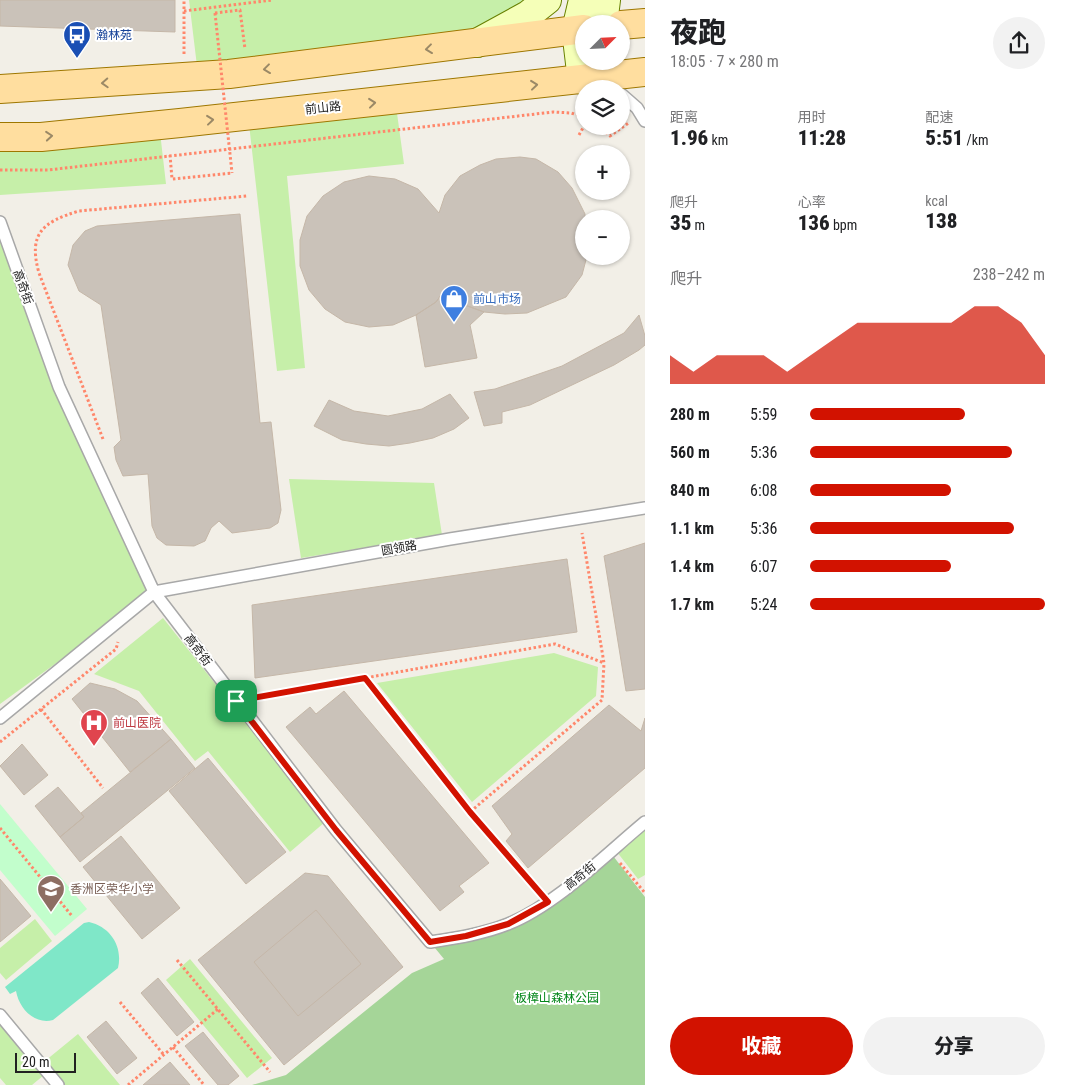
<!DOCTYPE html>
<html lang="zh">
<meta charset="utf-8">
<style>
:root{--surface:#fff;--page:#f2f2f2;--text:#202124;--muted:#757577;--accent:#d21200}
body{margin:0;font-family:"Roboto Condensed","Noto Sans SC",sans-serif;background:var(--page);color:var(--text);height:100vh;display:flex;flex-direction:column;font-size:19px;white-space:nowrap}
*{box-sizing:border-box;margin:0}
p{font-size:16px;color:var(--muted)}
.icon{flex:none;width:28px;height:28px;fill:none;stroke:currentColor;stroke-width:2;stroke-linecap:round;stroke-linejoin:round}
.map{position:relative;flex:1;overflow:hidden}
.drawer{display:flex;flex-direction:column;background:var(--surface);width:425px}
.drawer>*{flex:none}
.needle{width:32px;rotate:66deg}
.buttons{position:absolute;left:575px;top:15px;display:grid;gap:10px}
.buttons a{display:grid;place-items:center;width:55px;height:55px;border-radius:50%;background:var(--surface);box-shadow:0 1px 4px #0004;font-size:25px}
.scale{position:absolute;left:15px;bottom:12px;width:61px;box-sizing:border-box;padding-left:5px;border:2px solid #212121;border-top:0;font-size:14px;line-height:18px;white-space:nowrap;color:#212121;-webkit-text-stroke:4px #fff;paint-order:stroke}
.pin{position:absolute;display:grid;place-items:center;width:42px;height:42px;color:#fff;margin:-21px;border-radius:10px;box-shadow:0 2px 8px #0006}
.round{display:grid;place-items:center;flex:none;width:52px;height:52px;border-radius:26px;background:var(--page)}
.head{display:flex;align-items:center;justify-content:space-between;height:85px;padding:0 25px}
h1{font-size:28px;font-weight:800;line-height:38px}
.metrics{display:grid;grid-template-columns:repeat(3,1fr);gap:8px;height:85px;padding:5px 25px}
.metrics div{display:grid;align-content:center}
.metrics b{font-size:21px;font-weight:800}
.metrics small{font-size:14px;font-weight:400}
.metrics p{font-size:14px}
.chart{height:140px;padding:10px 25px}
.chart p{display:flex;justify-content:space-between}
.chart svg{width:100%;height:90px;margin-top:5px;fill:var(--accent);opacity:.7}
.action{display:flex;gap:10px;margin-top:auto;padding:10px 25px}
.action a{flex:1;height:58px;border-radius:30px;background:var(--accent);color:#fff;font-size:20px;font-weight:800;line-height:58px;text-align:center}
.action a+a{background:var(--page);color:var(--text)}
ul{padding:0 25px;list-style:none;font-size:16px}
li{display:grid;grid-template-columns:80px 60px 1fr;align-items:center;height:38px}
li i{height:12px;border-radius:6px;background:var(--accent)}
main{display:flex;flex:1;min-height:0}
.map>svg:first-child{display:block}
.grass{fill:#c6efa9}
.forest{fill:#a5d598}
.park{fill:#c2fecc}
.pitch{fill:#7fe7c8}
.building{fill:#cac2b9;stroke:#c5b7a8}
.lines{fill:none;stroke-linecap:round;stroke-linejoin:round}
.lane-casing{stroke:#a8a8a8;stroke-width:14}
.secondary-casing{stroke:#678000;stroke-width:30}
.primary-casing{stroke:#9e7700;stroke-width:30}
.path{stroke:#ff876b;stroke-width:3;stroke-dasharray:2.5 2.5;stroke-linecap:butt}
.lane{stroke:#fff;stroke-width:11}
.secondary{stroke:#f5ffb8;stroke-width:28}
.primary{stroke:#ffde9f;stroke-width:28}
.path-bridge{stroke:#ff876b;stroke-width:3;stroke-dasharray:2.5 2.5;stroke-linecap:butt}
.oneway{stroke:#9b8966}
.route-casing{stroke:#fff;stroke-width:10}
.route{stroke:#d21200;stroke-width:6}
.labels{text-anchor:middle;stroke-width:4;stroke-linejoin:round;paint-order:stroke}
.transit-label{font-size:12px;fill:#164399;stroke:#fff;text-anchor:start}
.street-label{font-size:12px;fill:#212121;stroke:#fff}
.shop-label{font-size:12px;fill:#366cbe;stroke:#fff;text-anchor:start}
.health-label{font-size:12px;fill:#be3a42;stroke:#fff;text-anchor:start}
.education-label{font-size:12px;fill:#785e54;stroke:#fff;text-anchor:start}
.park-label{font-size:12px;fill:#038619;stroke:#fff}
</style>
<main>
<div class="map">
<svg width="645" height="1085" viewBox="0 0 645 1085">
<rect width="100%" height="100%" fill="#f2efe7"/>
<path class="grass" d="M189 0H526L474 30 197 66Z
M396 106 404 164 287 176 305 368 277 371 249 124Z
M160 132 166 184 0 195V144Z
M0 223 59 387 154 592 0 704Z
M289 479 434 483 442 535 301 558Z
M163 618 325 822 290 852 208 751 195 761 139 691 94 674Z
M554 653 598 667 596 696 472 802 377 683Z
M645 829V875L638 879 617 852Z
M35 919 52 941 6 980 0 973V948Z
M190 959 272 1058 247 1078 166 980Z
M0 1021 44 1075 32 1085H6L0 1078Z
M78 1034 120 1085H64L45 1061Z"/>
<path class="forest" d="M610 852 645 897V1085H252L286 1075 412 973 444 959 430 942 509 924Z"/>
<path class="park" d="M0 804 87 909 55 936 0 870Z"/>
<path class="pitch" d="M89 922C111 927 123 947 118 968L53 1020C34 1025 19 1008 16 991L10 994 5 987 84 923Z"/>
<path class="building" d="M0 0H175V32L0 26Z
M520 157 536 159 558 172 572 188 585 214 584 256H587L582 275 566 297 527 313 505 314 484 312 462 304 446 288 436 302 416 315 393 325 369 327 345 322 325 309 309 290 300 266V240L307 216 323 196 344 182 369 176 395 179 418 189 439 213 445 195 460 176 480 165 496 159Z
M240 214 260 423 271 422 281 510 278 523 270 528 232 533 219 521 211 528 205 541 194 546 166 545 157 538 152 526 148 474 123 476 116 460 114 447 121 440 101 305 79 291 68 265 73 245 85 231 97 226Z
M446 288 462 304 484 312 470 325 477 358 425 367 416 315 436 302Z
M639 315 645 336V345L639 350 614 365 530 405 502 412V423L484 426 474 392 495 389 562 366 624 333Z
M450 394 469 418 454 429 433 438 410 443 389 446 366 444 342 440 314 426 329 400 354 411 388 416 422 409Z
M645 543V689L626 691 604 556Z
M567 559 577 632 255 678 252 605Z
M90 683 115 689 137 701 171 739 130 772 72 699Z
M344 691 489 863 459 886 464 892 440 911 286 727 310 707 316 714Z
M609 705 641 731 645 718V768L528 868 506 841 512 834 492 806Z
M171 739 195 768 80 862 60 837 84 817 81 813Z
M22 744 48 775 24 795 0 766Z
M208 758 286 852 246 884 169 791Z
M58 787 84 817 60 837 35 806Z
M121 836 180 908 142 939 83 867Z
M305 873 328 876 403 967 284 1065 198 960Z
M0 879 31 916 0 942Z
M316 910 361 964 298 1016 254 962Z
M158 978 194 1022 177 1036 141 993Z
M106 1021 137 1058 117 1074 87 1037Z
M203 1032 239 1076 228 1085H218L185 1046Z
M170 1062 190 1085H143Z"/>
<g class="lines">
<defs>
<path id="lane" d="M621 94 637 108 645 121
M0 222 59 387 154 592 336 830 430 942C456 938 483 934 508 924 556 905 605 855 645 822
M0 718 154 592 450 539 645 508
M0 1015 58 1085"/>
<path id="secondary" d="M603 24 606 0
M477 43 528 15 547 0
M582 80 576 30 583 0"/>
<path id="primary" d="M621 25 645 23
M0 89 229 74 584 29
M0 137H41L180 123 645 72"/>
</defs>
<use href="#lane" class="lane-casing"/>
<use href="#secondary" class="secondary-casing"/>
<use href="#primary" class="primary-casing"/>
<path class="path" d="M184 11 272 0
M215 13 240 10 245 49
M184 54V0
M598 126 610 136 630 122
M579 135 584 126
M170 155 172 179 232 173
M0 170H48L553 112 571 113 584 117
M103 439 39 273C28 234 42 222 79 211L247 196
M365 679 470 812 602 700 604 663
M253 698 555 644 604 663 582 533
M41 709 103 788
M0 742 116 649 118 642
M470 812 539 891
M0 828 72 916
M620 863 645 893
M177 960 270 1072
M120 1002 164 1055
M173 1047 204 1085
M128 1085 218 1009"/>
<use href="#lane" class="lane"/>
<use href="#secondary" class="secondary"/>
<use href="#primary" class="primary"/>
<path class="path-bridge" d="M215 13 232 173"/>
</g>
<defs><path id="oneway-chevron" d="M-2-3.5L2.5 0L-2 3.5" fill="none" stroke-width="1.6" stroke-linecap="round" stroke-linejoin="round" transform="scale(1.25)"/></defs>
<g class="oneway">
<use href="#oneway-chevron" transform="translate(429 49) rotate(173)"/>
<use href="#oneway-chevron" transform="translate(267 69) rotate(173)"/>
<use href="#oneway-chevron" transform="translate(105 83) rotate(177)"/>
<use href="#oneway-chevron" transform="translate(534 85) rotate(-6)"/>
<use href="#oneway-chevron" transform="translate(372 103) rotate(-6)"/>
<use href="#oneway-chevron" transform="translate(210 120) rotate(-6)"/>
<use href="#oneway-chevron" transform="translate(49 136) rotate(-5)"/>
</g>
<g class="lines">
<defs>
<path id="route" d="M365 678 470 812 548 902 508 924 466 936 430 942 336 830 236 701Z"/>
</defs>
<use href="#route" class="route-casing"/>
<use href="#route" class="route"/>
</g>
<defs>
<symbol id="bus-pin" viewBox="-11 -11 22 30"><path d="M0 17L-7.5 6A9.5 9.5 0 1 1 7.5 6Z" fill="#1a4fb4" stroke="#fff"/><path d="M-5-6H5V4H4V6H2V4H-2V6H-4V4H-5ZM-3.5-4V0h7V-4ZM-3.5 1.2v1.5H-2V1.2ZM2 1.2v1.5H3.5V1.2Z" fill="#fff"/></symbol>
<symbol id="shop-pin" viewBox="-11 -11 22 30"><path d="M0 17L-7.5 6A9.5 9.5 0 1 1 7.5 6Z" fill="#3f7fe0" stroke="#fff"/><path d="M-5-2.5h2.3a2.7 3.5 0 0 1 5.4 0H5L5.5 6h-11ZM-1.5-2.5h3a1.5 2.3 0 0 0-3 0Z" fill="#fff"/></symbol>
<symbol id="hospital-pin" viewBox="-11 -11 22 30"><path d="M0 17L-7.5 6A9.5 9.5 0 1 1 7.5 6Z" fill="#e0444e" stroke="#fff"/><path d="M-5-5h3v3.5h4V-5h3V5h-3V1.5h-4V5h-3Z" fill="#fff"/></symbol>
<symbol id="school-pin" viewBox="-11 -11 22 30"><path d="M0 17L-7.5 6A9.5 9.5 0 1 1 7.5 6Z" fill="#8d6e63" stroke="#fff"/><path d="M0-5L7-2L0 1L-7-2ZM-4 1L0 2.5L4 1V4Q0 6-4 4Z" fill="#fff"/></symbol>
</defs>
<g fill-rule="evenodd">
<use href="#bus-pin" x="61" y="19" width="32" height="43"/>
<use href="#shop-pin" x="438" y="283" width="32" height="43"/>
<use href="#hospital-pin" x="78" y="707" width="32" height="43"/>
<use href="#school-pin" x="35" y="873" width="32" height="43"/>
</g>
<g class="labels">
<g class="transit-label">
<text x="96" y="39">瀚林苑</text>
</g>
<g class="street-label">
<text transform="translate(323 108) rotate(-6)" y="4">前山路</text>
<text transform="translate(23 287) rotate(70)" y="4">高奇街</text>
<text transform="translate(399 548) rotate(-10)" y="4">圆领路</text>
<text transform="translate(198 650) rotate(53)" y="4">高奇街</text>
<text transform="translate(580 876) rotate(-39)" y="4">高奇街</text>
</g>
<g class="shop-label">
<text x="473" y="303">前山市场</text>
</g>
<g class="health-label">
<text x="113" y="727">前山医院</text>
</g>
<g class="education-label">
<text x="70" y="893">香洲区荣华小学</text>
</g>
<g class="park-label">
<text x="557" y="1002">板樟山森林公园</text>
</g>
</g>
</svg>
<div class="buttons">
<a><svg class="needle" viewBox="-14 -14 28 28"><path d="M0-13l5 13h-10z" fill="#e53935"/><path d="M0 13l5-13h-10z" fill="#757577"/></svg></a>
<a><svg class="icon" aria-label="layers" viewBox="0 0 24 24"><path d="M12 4l9 5-9 5-9-5zM3 14l9 5 9-5"/></svg></a>
<a>+</a>
<a>−</a>
</div>
<div class="scale">20 m</div>
<div class="pin" style="left:236px;top:701px;background:#1e9e55"><svg class="icon" aria-label="arrive" viewBox="0 0 24 24"><path d="M6 21V4h12l-3 4 3 4H6"/></svg></div>
</div>
<section class="drawer">
<div class="head"><div><h1>夜跑</h1><p>18:05 · 7 × 280 m</p></div><a class="round"><svg class="icon" aria-label="share" viewBox="0 0 24 24"><path d="M12 15V3M7 8l5-5 5 5M5 13v7h14v-7"/></svg></a></div>
<div class="metrics">
<div><p>距离</p><b>1.96<small> km</small></b></div>
<div><p>用时</p><b>11:28</b></div>
<div><p>配速</p><b>5:51<small> /km</small></b></div>
</div>
<div class="metrics">
<div><p>爬升</p><b>35<small> m</small></b></div>
<div><p>心率</p><b>136<small> bpm</small></b></div>
<div><p>kcal</p><b>138</b></div>
</div>
<div class="chart"><p><span>爬升</span>238–242 m</p>
<svg viewBox="0 0 160 44" preserveAspectRatio="none"><path d="M0 44V30L10 38L20 30L30 30L40 30L50 38L60 30L70 22L80 14L90 14L100 14L110 14L120 14L130 6L140 6L150 14L160 30V44z"/></svg>
</div>
<ul>
<li><b>280 m</b>5:59<i style="width:66%"></i></li>
<li><b>560 m</b>5:36<i style="width:86%"></i></li>
<li><b>840 m</b>6:08<i style="width:60%"></i></li>
<li><b>1.1 km</b>5:36<i style="width:87%"></i></li>
<li><b>1.4 km</b>6:07<i style="width:60%"></i></li>
<li><b>1.7 km</b>5:24<i style="width:100%"></i></li>
</ul>
<div class="action"><a>收藏</a><a>分享</a></div>
</section>
</main>
